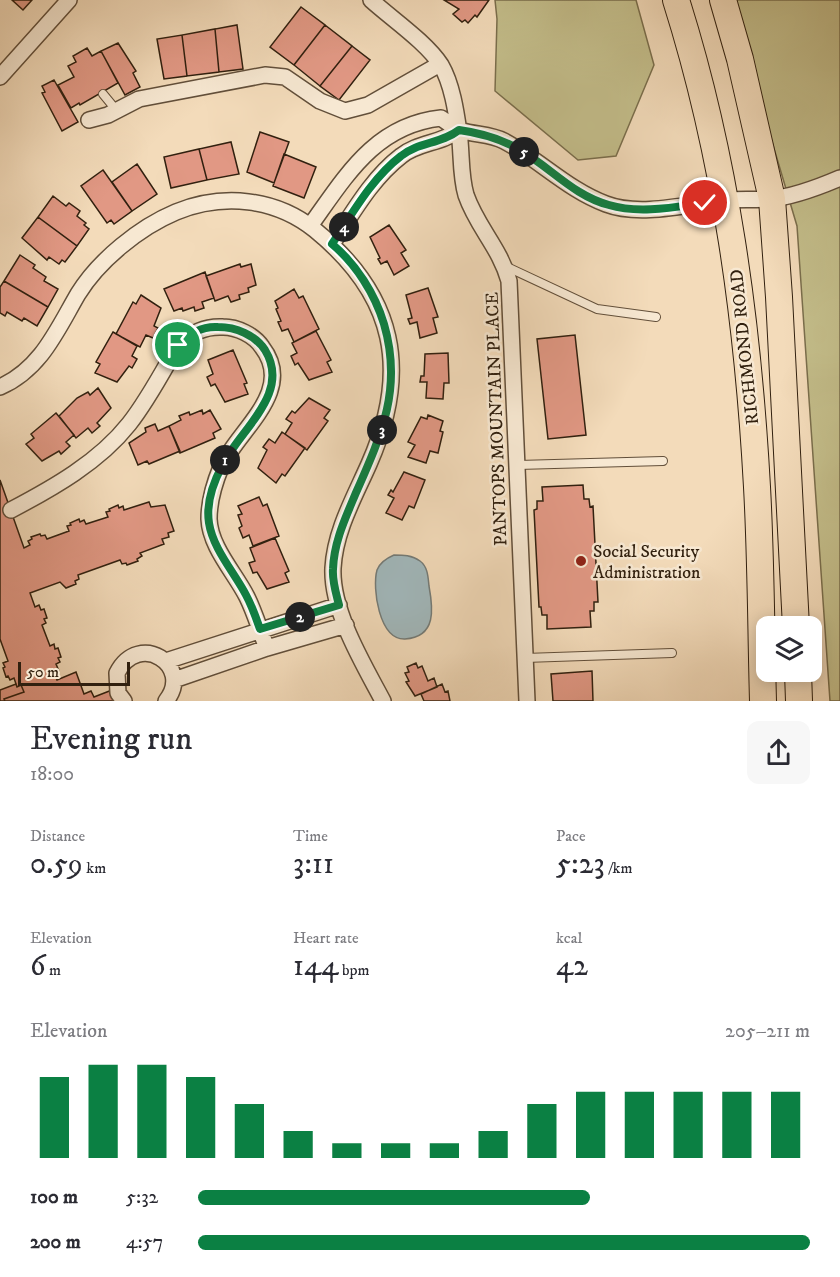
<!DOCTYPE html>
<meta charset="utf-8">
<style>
:root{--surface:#fff;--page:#f7f7f7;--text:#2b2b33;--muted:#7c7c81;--accent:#0b8043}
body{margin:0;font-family:"IM FELL DW Pica",serif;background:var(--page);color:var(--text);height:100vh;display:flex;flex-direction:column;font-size:22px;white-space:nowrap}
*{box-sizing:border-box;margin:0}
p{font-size:20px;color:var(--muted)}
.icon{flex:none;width:33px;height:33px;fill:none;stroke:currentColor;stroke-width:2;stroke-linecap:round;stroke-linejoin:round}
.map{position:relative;height:701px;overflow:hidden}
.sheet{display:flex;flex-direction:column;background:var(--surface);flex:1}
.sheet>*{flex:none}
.controls{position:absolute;left:756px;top:616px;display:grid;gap:12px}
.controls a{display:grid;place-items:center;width:66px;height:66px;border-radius:12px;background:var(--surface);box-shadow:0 3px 15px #0003;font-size:30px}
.scale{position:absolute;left:18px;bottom:15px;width:112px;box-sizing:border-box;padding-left:6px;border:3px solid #31200f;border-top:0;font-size:16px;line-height:21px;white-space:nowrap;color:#31200f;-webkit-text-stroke:4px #f7e8d2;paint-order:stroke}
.pin{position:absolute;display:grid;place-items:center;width:51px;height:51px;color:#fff;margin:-26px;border:3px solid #fff;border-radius:50%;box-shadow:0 2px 6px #0007}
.km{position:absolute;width:30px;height:30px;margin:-15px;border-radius:50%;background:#222;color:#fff;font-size:16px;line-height:30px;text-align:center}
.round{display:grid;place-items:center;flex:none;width:63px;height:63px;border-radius:12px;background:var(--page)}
.overview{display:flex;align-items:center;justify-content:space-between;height:102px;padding:0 30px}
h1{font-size:33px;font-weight:600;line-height:45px}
.figures{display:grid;grid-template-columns:repeat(3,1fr);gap:9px;height:102px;padding:6px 30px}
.figures div{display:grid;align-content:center}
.figures b{font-size:30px;font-weight:600}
.figures small{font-size:16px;font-weight:400}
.figures p{font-size:16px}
.chart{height:168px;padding:12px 30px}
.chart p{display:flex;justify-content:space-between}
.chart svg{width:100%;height:108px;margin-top:6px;stroke:var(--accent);stroke-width:6}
ul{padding:0 30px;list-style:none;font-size:20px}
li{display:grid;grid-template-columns:96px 72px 1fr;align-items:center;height:45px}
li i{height:15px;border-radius:8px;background:var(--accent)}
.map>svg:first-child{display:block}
.green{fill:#c3bd8a;stroke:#7a6e4c;stroke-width:1.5}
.water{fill:#a1b8bc;stroke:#747b77;stroke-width:1.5}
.building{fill:#e19884;stroke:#31200f;stroke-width:1.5}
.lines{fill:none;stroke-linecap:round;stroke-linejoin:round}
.service-casing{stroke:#624f3a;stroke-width:10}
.minor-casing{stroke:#624f3a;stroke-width:18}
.trunk-casing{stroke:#31200f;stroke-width:28}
.service{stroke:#f7e8d2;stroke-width:8}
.minor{stroke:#f7e8d2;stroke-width:15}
.trunk{stroke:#f3dbba;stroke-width:26}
.route-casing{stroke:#fff;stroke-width:12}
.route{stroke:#0b8043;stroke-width:8}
.poi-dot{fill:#8f2418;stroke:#f7e8d2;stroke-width:2}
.labels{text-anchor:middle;stroke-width:5;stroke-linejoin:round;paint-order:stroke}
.street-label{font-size:18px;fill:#31200f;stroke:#f7e8d2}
.poi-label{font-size:18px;fill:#31200f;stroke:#f7e8d2;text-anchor:start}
</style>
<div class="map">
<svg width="840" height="701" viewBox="0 0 840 701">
<rect width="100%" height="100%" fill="#f3dbba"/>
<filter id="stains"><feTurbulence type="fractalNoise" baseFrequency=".00333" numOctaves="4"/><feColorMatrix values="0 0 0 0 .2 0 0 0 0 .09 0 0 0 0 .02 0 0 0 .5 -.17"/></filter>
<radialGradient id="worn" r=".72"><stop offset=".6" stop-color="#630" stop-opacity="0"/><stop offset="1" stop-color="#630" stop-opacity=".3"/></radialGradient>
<path class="green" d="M495 0H636L654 65 616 156 578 160 495 91 497 19Z
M730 0H840V701H830L797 226Z"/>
<path class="water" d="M394 555C403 555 412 555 420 561 428 567 428 577 429 586 433 608 437 637 405 639 379 640 372 588 377 570 380 562 387 558 394 555Z"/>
<path class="building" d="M12 0H32L23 10Z
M444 0H489L477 17 475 15 468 23 465 20 462 22 453 14 459 9Z
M301 7 325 25 294 65 270 47Z
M237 25 243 69 219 72 215 29Z
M325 25 352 46 320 86 294 65Z
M215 29 219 72 187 76 182 35Z
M182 35 187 76 164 79 157 39Z
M118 43 136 71 133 73 140 87 125 95 101 51Z
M352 46 370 60 339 100 320 86Z
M87 48 92 56 101 51 118 83 80 105 79 103 71 108 58 85 74 77 68 66 76 62 73 56Z
M54 80 78 122 62 131 42 93 45 92 42 86Z
M260 132 289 142 274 183 247 172Z
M231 142 239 174 207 180 199 149Z
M199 149 207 180 171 188 164 157Z
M284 154 316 167 304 198 273 186Z
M137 164 157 194 132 211 112 182Z
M103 170 132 211 114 224 111 220 107 223 81 186Z
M53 196 66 206 69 203 80 211 77 216 86 223 84 225 89 229 77 246 38 217Z
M38 217 77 246 65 262 62 260 59 264 49 257 47 260 22 238Z
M389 225 406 250 401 253 409 266 394 275 387 261 381 264 378 259 380 258 370 237Z
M20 255 35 265 33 268 46 277 44 281 58 289 48 307 4 281Z
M240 264 241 267 251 264 256 285 248 288 249 292 239 295 240 299 231 302 228 296 215 301 206 276Z
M205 272 214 298 202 302 204 308 195 311 194 307 183 311 182 308 174 311 164 289Z
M4 281 48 307 37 326 24 318 22 321 7 312 5 316 0 313V287Z
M428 288 438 317 433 318 437 333 420 338 417 322 410 324 408 319 412 318 406 295Z
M294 289 299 298 303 296 319 329 294 342 288 329 282 331 278 322 281 321 276 309 278 308 275 301Z
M141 295 161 308 154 326 158 328 153 338 146 335 140 347 116 334 133 302 136 304Z
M316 331 331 360 327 362 332 372 309 380 298 363 295 365 291 356 297 353 292 343Z
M113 332 137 346 132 356 137 359 132 368 129 366 117 382 95 373 100 364 96 362Z
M575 335 586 435 548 439 537 339Z
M233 350 247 383 244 384 248 394 225 402 215 384 211 386 207 377 213 374 208 360Z
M448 353 449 383H444L443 399 426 398 427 382H420L421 376H424L425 354Z
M98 388 111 408 97 423 100 426 92 433 88 428 76 438 59 416 77 398 88 392 90 395Z
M309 398 330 410 324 418 328 421 307 450 285 434 292 423 286 419 292 411 295 413Z
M202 410 203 414 210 410 221 429 213 433 215 438 180 453 169 426 181 420 179 416 189 412 190 415Z
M56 413 74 435 66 442 70 446 61 454 59 451 42 461 26 444 34 438 31 434Z
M428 415 443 421 440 431 443 432 438 453 430 451 426 463 408 457 415 445 408 442 421 417 427 419Z
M155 424 158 431 169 426 180 451 149 464 147 461 138 465 129 443 146 432 145 428Z
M282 432 305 448 285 476 282 474 276 483 258 468 267 450 263 447 269 439 275 443Z
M404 472 425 480 414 508 409 506 402 520 386 513 394 498 388 495 391 490 393 492Z
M0 480 24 548 30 545 28 541 32 539 31 537 40 534 41 536 45 535 47 539 69 531 67 526 71 525 70 523 79 519 80 522 84 520 86 524 108 517 106 512 110 511 109 509 118 505 119 508 123 506 124 510 149 502 151 507 165 505 174 531 168 533 169 537 162 539 164 544 140 553 142 556 137 559 138 561 127 565 126 563 122 564 120 560 78 575 79 579 75 581 76 584 66 588 60 582 30 593 35 607 39 605 41 610 44 609 47 618 44 619 46 623 42 625 50 646 54 644 55 649 58 648 61 657 58 658 60 662 56 664 59 671 54 673 57 680 76 672 84 694 91 691 94 697 112 690 117 701H5L4 699 24 692 21 685 17 687 14 678 10 680 8 676 6 677 3 668 5 667 3 663 8 661 0 639Z
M583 485 584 499H589L590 507 593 506 598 602H594V611H590L591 627 547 629V615H542L541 607H539L534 510 537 509V501H543L542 487Z
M259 497 263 506 267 504 279 536 253 546 249 535 243 538 239 528 242 526 238 515 242 514 238 506Z
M275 538 289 571 285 573 289 582 267 589 257 572 253 573 249 563 255 561 250 548Z
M416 663 418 668 422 666 428 681 434 678 437 687 415 696 406 682 409 681 405 673 409 672 407 667Z
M592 671 593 701H553L551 674Z
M16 684 17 687 21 685 24 692 4 699 5 701H0V690Z
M442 684 445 692 448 691 450 701H424L421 694Z"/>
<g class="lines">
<defs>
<path id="service" d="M103 94 117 111
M505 266 597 309 656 317
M518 465 663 461
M525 658 672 653"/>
<path id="minor" d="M371 0C392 19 426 42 441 65 452 84 456 111 459 132 462 152 460 175 466 195 477 227 500 248 509 281L527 701
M0 77 69 0
M89 120 108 115 139 99 265 75 285 77 320 101 345 111 368 105 440 64
M310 226C346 176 375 125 441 118 447 122 454 128 460 130 475 135 490 134 504 141 540 160 568 190 606 204 640 217 688 204 724 200 739 199 755 200 770 199 793 197 819 187 840 178
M332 244C352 214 372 178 401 156 418 142 441 144 459 130
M0 387C41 369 57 330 78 294 99 260 140 227 176 212 223 193 275 198 315 230 396 296 410 371 369 464 354 498 335 531 333 568 331 611 364 665 383 701
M11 510C53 488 99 462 129 424 148 400 163 371 178 345 192 333 204 326 223 327 237 327 254 335 262 347 296 391 238 430 221 467 214 484 209 501 209 519 210 547 235 573 247 597 255 613 260 631 267 648
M166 661 339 605
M174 680 267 648 346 625
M124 701 118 693 117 673C139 630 194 666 166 701"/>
<path id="trunk" d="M676 0C726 158 748 323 757 487 761 558 761 630 763 701
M723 0 740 59 772 199 779 297 796 627
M798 672 799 701"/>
</defs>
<use href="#service" class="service-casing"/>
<use href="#minor" class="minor-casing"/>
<use href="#trunk" class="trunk-casing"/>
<use href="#service" class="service"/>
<use href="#minor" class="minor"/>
<use href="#trunk" class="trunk"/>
</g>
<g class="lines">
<defs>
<path id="route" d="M178 345C190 334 201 326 218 327 236 327 255 335 265 350 292 394 239 430 222 466 213 483 206 504 209 523 213 549 234 572 246 595 252 606 256 618 260 629L339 605C336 593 332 581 333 569 334 542 345 519 355 495 381 436 403 389 384 324 375 294 356 264 332 244 352 214 372 178 401 156 418 142 441 144 459 130 481 133 500 138 520 150 550 167 574 196 609 205 639 214 675 207 705 203"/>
</defs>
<use href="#route" class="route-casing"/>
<use href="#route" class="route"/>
</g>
<circle class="poi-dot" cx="581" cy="561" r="6"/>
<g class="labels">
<g class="street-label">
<text transform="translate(744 347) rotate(-96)" y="6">RICHMOND ROAD</text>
<text transform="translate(496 419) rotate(-92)" y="6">PANTOPS MOUNTAIN PLACE</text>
</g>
<g class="poi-label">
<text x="593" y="557">Social Security<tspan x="593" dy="21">Administration</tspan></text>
</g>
</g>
<rect width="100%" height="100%" filter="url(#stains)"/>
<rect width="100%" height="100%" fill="url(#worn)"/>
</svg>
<div class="controls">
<a><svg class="icon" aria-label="layers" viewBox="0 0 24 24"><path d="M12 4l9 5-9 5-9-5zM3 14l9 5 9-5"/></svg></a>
</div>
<div class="scale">50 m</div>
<div class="pin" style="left:178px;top:345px;background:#1e9e55"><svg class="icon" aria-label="arrive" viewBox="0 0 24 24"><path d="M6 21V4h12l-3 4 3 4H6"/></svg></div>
<div class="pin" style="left:705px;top:203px;background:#d93025"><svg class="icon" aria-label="check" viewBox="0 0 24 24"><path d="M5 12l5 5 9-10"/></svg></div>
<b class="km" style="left:225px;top:460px">1</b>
<b class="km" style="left:300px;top:617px">2</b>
<b class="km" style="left:382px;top:430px">3</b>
<b class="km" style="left:344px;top:227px">4</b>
<b class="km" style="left:524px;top:152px">5</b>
</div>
<section class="sheet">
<div class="overview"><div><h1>Evening run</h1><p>18:00</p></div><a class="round"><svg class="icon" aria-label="share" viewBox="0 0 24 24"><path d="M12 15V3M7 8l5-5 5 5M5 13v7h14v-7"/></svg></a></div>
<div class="figures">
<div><p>Distance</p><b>0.59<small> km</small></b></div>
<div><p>Time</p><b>3:11</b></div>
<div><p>Pace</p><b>5:23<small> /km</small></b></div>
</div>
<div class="figures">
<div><p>Elevation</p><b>6<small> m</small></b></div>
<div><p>Heart rate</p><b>144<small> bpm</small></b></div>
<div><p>kcal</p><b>42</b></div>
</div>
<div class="chart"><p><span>Elevation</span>205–211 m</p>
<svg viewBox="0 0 160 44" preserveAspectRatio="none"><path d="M5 44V11M15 44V6M25 44V6M35 44V11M45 44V22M55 44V33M65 44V38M75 44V38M85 44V38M95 44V33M105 44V22M115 44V17M125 44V17M135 44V17M145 44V17M155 44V17"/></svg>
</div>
<ul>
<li><b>100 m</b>5:32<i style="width:64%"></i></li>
<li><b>200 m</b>4:57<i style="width:100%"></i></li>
</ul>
</section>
